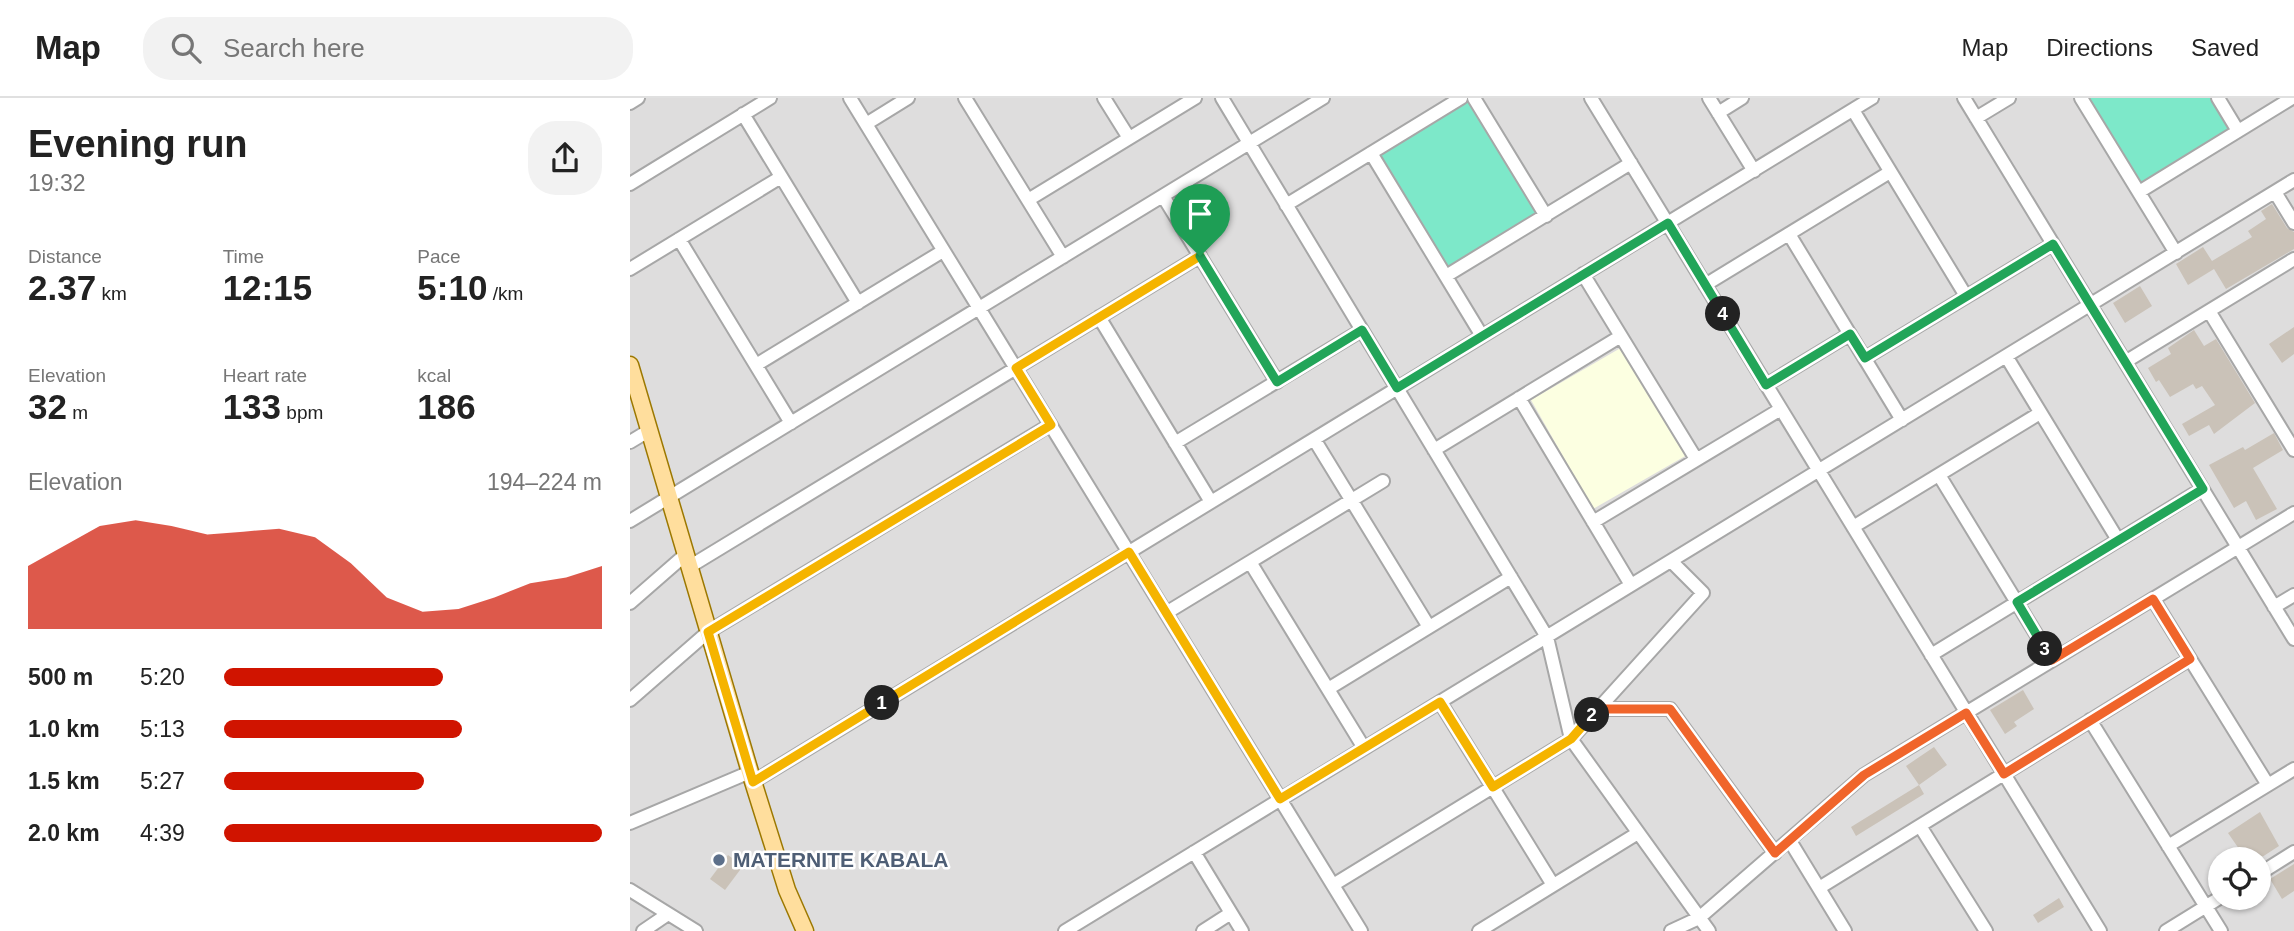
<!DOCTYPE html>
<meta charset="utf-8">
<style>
:root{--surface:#fff;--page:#f2f2f2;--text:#222;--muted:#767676;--line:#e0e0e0;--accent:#d01400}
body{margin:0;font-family:Helvetica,sans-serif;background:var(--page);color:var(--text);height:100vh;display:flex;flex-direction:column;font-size:26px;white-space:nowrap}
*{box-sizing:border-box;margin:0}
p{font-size:23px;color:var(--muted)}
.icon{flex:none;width:38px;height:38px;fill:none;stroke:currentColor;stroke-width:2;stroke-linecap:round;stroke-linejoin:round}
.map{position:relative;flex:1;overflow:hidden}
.drawer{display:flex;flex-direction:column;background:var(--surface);width:630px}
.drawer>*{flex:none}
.fabs{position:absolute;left:1578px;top:749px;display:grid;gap:14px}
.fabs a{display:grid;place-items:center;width:63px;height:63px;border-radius:50%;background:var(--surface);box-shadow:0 2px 5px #0004;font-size:35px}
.pin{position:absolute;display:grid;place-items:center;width:60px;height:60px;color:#fff;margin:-72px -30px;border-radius:50% 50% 50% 0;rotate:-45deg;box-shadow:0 0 7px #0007}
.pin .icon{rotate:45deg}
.km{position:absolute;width:35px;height:35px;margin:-18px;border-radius:50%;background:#222;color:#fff;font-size:19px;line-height:35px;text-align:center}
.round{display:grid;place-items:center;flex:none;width:74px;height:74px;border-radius:28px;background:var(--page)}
.overview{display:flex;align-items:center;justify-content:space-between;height:119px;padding:0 28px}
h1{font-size:38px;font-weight:700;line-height:52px}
.metrics{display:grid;grid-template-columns:repeat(3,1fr);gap:10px;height:119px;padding:7px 28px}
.metrics div{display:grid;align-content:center}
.metrics b{font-size:35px;font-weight:700}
.metrics small{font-size:19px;font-weight:400}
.metrics p{font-size:19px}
.chart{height:196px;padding:14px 28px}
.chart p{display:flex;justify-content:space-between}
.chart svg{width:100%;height:126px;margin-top:7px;fill:var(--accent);opacity:.7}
ul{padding:0 28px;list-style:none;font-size:23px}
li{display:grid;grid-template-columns:112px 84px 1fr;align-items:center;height:52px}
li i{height:18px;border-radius:9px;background:var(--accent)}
header{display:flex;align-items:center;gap:42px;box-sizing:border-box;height:98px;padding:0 35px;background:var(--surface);border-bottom:2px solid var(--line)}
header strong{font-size:33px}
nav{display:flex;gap:38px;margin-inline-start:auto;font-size:24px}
.search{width:490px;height:63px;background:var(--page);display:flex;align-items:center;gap:18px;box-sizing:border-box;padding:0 24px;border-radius:28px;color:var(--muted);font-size:26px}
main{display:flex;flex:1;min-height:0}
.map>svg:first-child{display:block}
.residential{fill:#dedddd;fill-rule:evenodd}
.education{fill:#fcffe1}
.pitch{fill:#7de8c9}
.building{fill:#cac2b8}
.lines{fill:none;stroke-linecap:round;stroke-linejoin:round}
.minor-casing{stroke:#a7a7a7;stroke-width:16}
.major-casing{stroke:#9c7800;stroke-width:19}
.minor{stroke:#fff;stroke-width:12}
.major{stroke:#ffde9d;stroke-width:16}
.split-1-casing{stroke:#fff;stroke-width:14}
.split-2-casing{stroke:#fff;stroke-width:14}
.split-3-casing{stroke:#fff;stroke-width:14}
.split-4-casing{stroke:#fff;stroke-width:14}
.split-5-casing{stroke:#fff;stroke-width:14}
.split-1{stroke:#f5b400;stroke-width:9}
.split-2{stroke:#f5b400;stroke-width:9}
.split-3{stroke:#f0652b;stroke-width:9}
.split-4{stroke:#22a559;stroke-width:9}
.split-5{stroke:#22a559;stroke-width:9}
.service-dot{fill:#5c6f8a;stroke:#fff;stroke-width:2.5}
.labels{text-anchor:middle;stroke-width:5;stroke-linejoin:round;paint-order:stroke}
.service-label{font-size:21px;font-weight:bold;fill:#4e5e75;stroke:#fff;text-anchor:start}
</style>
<header>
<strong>Map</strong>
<div class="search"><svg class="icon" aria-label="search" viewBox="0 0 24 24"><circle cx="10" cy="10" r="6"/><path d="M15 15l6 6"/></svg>Search here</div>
<nav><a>Map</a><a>Directions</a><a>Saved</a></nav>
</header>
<main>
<section class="drawer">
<div class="overview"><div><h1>Evening run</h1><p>19:32</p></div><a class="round"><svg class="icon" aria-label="share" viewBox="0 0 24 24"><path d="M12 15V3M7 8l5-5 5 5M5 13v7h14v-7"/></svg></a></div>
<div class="metrics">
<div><p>Distance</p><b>2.37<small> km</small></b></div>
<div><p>Time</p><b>12:15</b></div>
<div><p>Pace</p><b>5:10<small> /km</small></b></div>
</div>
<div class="metrics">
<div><p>Elevation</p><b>32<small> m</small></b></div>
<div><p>Heart rate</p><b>133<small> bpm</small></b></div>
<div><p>kcal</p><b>186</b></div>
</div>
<div class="chart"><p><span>Elevation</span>194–224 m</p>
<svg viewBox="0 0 160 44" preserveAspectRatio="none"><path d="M0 44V22L10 15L20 8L30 6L40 8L50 11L60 10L70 9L80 12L90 21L100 33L110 38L120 37L130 33L140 28L150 26L160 22V44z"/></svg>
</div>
<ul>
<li><b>500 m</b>5:20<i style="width:58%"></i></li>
<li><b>1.0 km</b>5:13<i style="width:63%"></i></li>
<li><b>1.5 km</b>5:27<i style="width:53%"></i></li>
<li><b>2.0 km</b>4:39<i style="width:100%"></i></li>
</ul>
</section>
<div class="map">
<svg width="1664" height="833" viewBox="0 0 1664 833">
<rect width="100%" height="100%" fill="#f2efe6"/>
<path class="residential" d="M0 0H1664V833H0ZM1591 761H1629V800H1591Z"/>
<path class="education" d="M994 248 1057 357 963 411 901 302Z"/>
<path class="pitch" d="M835 0H838L911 119 818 175 745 55Z
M1456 0H1582L1602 33 1510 89Z"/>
<path class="building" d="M1642 106 1657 130 1664 134V151L1596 191 1584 171 1558 187 1546 166 1573 149 1582 163 1622 139 1618 133 1636 121 1631 113Z
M1510 188 1522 208 1495 225 1483 205Z
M1664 229V256L1652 265 1639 246Z
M1564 232 1574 248 1586 241 1625 305 1584 336 1579 327 1559 338 1552 326 1585 307 1572 288 1566 291 1563 286 1540 299 1529 282 1526 284 1518 270 1541 256 1538 250Z
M1644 335 1653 352 1623 370 1647 411 1626 422 1616 403 1604 410 1579 367 1613 349 1615 352Z
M1393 592 1404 611 1384 624 1387 628 1375 636 1360 612Z
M1304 649 1317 667 1289 687 1276 668Z
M1289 687 1294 696 1226 738 1221 729Z
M1630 714 1649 748 1629 761H1616L1598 735Z
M98 757 113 768 95 792 80 781Z
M1664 766V793L1652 801 1640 781Z
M1429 800 1434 809 1408 825 1403 817Z"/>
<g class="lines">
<defs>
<path id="minor" d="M220 0 731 833
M335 0 433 159
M474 0 499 40
M592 0 917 539 941 641 1079 833
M844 0 916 118
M961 0 1470 833
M1079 0 1124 73
M1334 0 1664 541
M1451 0 1546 155
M1588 0 1608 33
M0 5 8 0
M1223 12 1336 198
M1088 15 1112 0
M113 16 228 205
M1346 20 1379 0
M236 26 278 0
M741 55 852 238
M0 86 140 0
M1509 94 1662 0
M1645 94 1664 125
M533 98 647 284
M398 102 565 0
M656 107 831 0
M1159 136 1272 322
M49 141 161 325
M0 171 151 79
M953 176 1066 361
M816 178 1001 65
M1075 187 1260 74
M1579 213 1664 352
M469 219 581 404
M1376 258 1488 442
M1235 260 1423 146
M1495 264 1664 161
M126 267 313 153
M1136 287 1220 236
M889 300 1001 487
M684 341 799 529
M0 344 20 332
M545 345 732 232
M804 352 991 238
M1309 377 1422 562
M0 423 693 0
M963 424 1151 311
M1223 429 1410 315
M620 464 734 650
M59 469 570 158
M1523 501 1638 687
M0 505 55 457
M1644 509 1664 497
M536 515 753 383
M1301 557 1572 391
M698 591 881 479
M0 602 78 534 420 327
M810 604 923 787
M968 611H1040L1145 755
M1460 622 1591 833
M123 684 1242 0
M0 725 120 674
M1290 728 1356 833
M1160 743 1215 833
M1538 748 1664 671
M564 754 612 833
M1629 776 1664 754
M703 787 941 641 1073 495 1041 463
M1189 790 1560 561
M0 792 66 833
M13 833 38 816
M435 833 1664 82
M573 833 601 815
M849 833 1008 735
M1041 833 1069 820 1234 677 1664 415
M1536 833 1591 799"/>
<path id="major" d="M0 267 120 674 157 792 175 833"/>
</defs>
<use href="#minor" class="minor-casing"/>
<use href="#major" class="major-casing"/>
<use href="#minor" class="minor"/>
<use href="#major" class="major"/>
</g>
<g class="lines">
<defs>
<path id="split-1" d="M252 605 123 684 78 534 421 327 386 270 570 158"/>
<path id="split-2" d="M252 605 499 454 650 701 810 604 863 689 941 641 962 617"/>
<path id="split-3" d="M962 617 968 611H1040L1145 755 1234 677 1336 615 1374 676 1560 561 1523 501 1422 562 1415 551"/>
<path id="split-4" d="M1093 216 1136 287 1220 236 1235 260 1423 146 1573 391 1387 504 1415 551"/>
<path id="split-5" d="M570 158 647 284 732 232 767 290 1038 125 1093 216"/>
</defs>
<use href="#split-1" class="split-1-casing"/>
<use href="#split-2" class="split-2-casing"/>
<use href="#split-3" class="split-3-casing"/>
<use href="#split-4" class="split-4-casing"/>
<use href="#split-5" class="split-5-casing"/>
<use href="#split-1" class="split-1"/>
<use href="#split-2" class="split-2"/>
<use href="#split-3" class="split-3"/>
<use href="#split-4" class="split-4"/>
<use href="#split-5" class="split-5"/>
</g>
<circle class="service-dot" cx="89" cy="762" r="7"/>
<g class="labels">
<g class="service-label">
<text x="103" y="769">MATERNITE KABALA</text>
</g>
</g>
</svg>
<div class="fabs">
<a><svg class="icon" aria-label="locate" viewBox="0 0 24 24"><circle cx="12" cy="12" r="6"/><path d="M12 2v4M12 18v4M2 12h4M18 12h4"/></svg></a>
</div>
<div class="pin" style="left:570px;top:158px;background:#1e9e55"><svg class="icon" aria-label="arrive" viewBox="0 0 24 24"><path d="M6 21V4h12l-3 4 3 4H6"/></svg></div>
<b class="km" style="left:252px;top:605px">1</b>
<b class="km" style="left:962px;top:617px">2</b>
<b class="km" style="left:1415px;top:551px">3</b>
<b class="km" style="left:1093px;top:216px">4</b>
</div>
</main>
